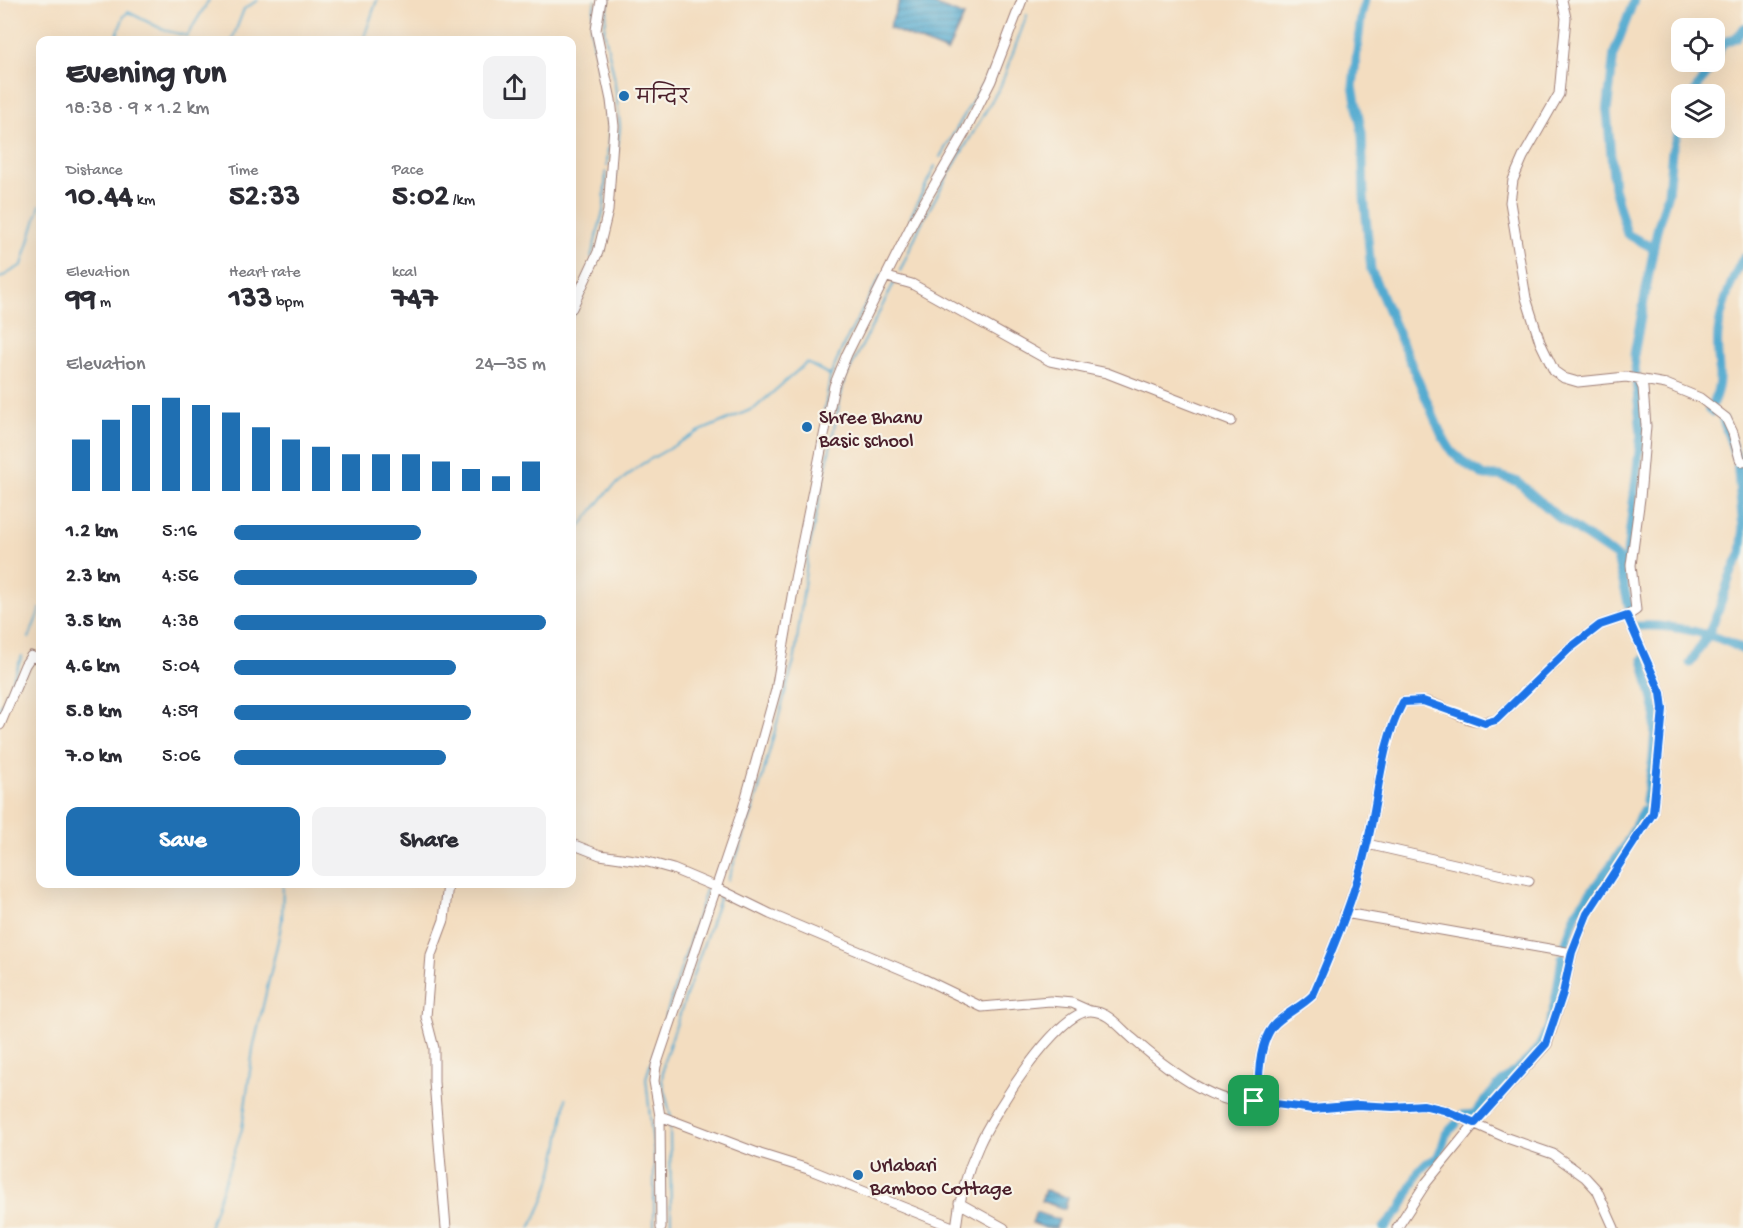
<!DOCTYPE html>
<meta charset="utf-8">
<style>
:root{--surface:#fff;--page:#f2f2f3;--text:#2b2b33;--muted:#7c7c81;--accent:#1f6fb2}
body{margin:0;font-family:"Gochi Hand","Playpen Sans Deva",sans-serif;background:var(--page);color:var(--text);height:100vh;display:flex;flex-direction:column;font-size:22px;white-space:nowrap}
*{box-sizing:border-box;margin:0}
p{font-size:20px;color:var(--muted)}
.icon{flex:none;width:33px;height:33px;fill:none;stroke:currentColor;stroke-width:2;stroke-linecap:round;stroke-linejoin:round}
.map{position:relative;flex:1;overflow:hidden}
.sheet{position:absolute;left:36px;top:36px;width:540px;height:852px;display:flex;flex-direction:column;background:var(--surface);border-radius:12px;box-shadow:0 6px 24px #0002}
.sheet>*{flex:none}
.fabs{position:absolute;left:1671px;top:18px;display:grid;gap:12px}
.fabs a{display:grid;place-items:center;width:54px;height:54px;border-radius:12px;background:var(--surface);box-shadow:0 6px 24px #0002;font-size:30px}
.pin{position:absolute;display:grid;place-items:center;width:51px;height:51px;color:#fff;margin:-26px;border-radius:12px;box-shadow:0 3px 9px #0006}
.round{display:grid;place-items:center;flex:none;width:63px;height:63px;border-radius:12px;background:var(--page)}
.head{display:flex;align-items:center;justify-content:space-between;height:102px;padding:0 30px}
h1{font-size:33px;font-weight:800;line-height:45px}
.metrics{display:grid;grid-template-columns:repeat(3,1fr);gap:9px;height:102px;padding:6px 30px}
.metrics div{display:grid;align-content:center}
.metrics b{font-size:30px;font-weight:800}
.metrics small{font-size:16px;font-weight:400}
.metrics p{font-size:16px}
.chart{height:168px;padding:12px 30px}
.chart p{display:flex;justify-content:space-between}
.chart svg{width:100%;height:108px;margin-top:6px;stroke:var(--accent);stroke-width:6}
.action{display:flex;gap:12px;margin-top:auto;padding:12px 30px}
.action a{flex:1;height:69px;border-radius:12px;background:var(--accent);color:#fff;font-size:24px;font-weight:800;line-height:69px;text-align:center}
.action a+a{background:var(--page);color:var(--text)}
ul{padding:0 30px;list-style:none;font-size:20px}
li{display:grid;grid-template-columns:96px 72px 1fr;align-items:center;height:45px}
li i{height:15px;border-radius:8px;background:var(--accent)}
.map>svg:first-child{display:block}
.water{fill:url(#water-rules);stroke:#4e647e;stroke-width:1.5}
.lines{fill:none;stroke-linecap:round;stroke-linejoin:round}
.stream{stroke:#53aad0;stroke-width:2}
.canal{stroke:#53aad0;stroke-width:9}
.minor-casing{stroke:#9e7e76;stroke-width:11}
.minor{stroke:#fff;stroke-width:9}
.route-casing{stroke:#fff;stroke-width:12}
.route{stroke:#1a73e8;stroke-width:8}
.poi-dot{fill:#1f6fb2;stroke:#f7f3e8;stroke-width:2}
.labels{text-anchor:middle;stroke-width:4.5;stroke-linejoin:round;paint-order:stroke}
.poi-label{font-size:20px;fill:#4a1f2b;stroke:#f7f3e8;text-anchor:start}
</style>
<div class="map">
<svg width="1743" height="1228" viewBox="0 0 1743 1228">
<defs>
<pattern id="water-rules" width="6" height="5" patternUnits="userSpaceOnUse" patternTransform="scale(1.5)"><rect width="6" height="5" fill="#53aad0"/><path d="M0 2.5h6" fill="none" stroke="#478aa9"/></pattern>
</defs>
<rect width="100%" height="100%" fill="#f7f3e8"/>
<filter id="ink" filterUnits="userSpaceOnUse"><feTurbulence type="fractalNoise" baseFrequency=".0167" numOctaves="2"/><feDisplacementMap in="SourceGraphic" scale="12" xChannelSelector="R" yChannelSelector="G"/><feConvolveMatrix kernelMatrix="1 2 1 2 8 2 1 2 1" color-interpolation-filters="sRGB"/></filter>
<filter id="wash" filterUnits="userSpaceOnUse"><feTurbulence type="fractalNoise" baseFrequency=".008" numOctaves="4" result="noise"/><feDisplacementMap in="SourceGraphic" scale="24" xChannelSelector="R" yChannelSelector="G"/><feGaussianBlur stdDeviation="1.35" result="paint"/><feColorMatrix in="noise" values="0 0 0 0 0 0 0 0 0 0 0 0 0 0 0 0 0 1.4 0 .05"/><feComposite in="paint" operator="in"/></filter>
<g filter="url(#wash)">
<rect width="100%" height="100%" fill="#f3ddc0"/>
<path class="water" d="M900 0H923L964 16 947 52 889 28Z
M1045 1190 1068 1198 1065 1209 1041 1201Z
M1036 1212 1059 1220 1056 1228H1046L1032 1223Z"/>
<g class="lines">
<path class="stream" d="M595 0 591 30 609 126 607 166
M609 0 604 30 614 76 620 126 614 185
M115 40 124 16 128 12 164 30 187 36 209 0
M232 40 244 9 258 0
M363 40 377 0
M940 157 990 71
M910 218 935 166
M601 255 605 248
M591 257 604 208 606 172
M900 271 921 224 946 179 1001 85 1027 15
M0 278 22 265 40 205
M572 317 576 309
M824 414 830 377 844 344 882 274
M572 537 608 491 642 464 698 432 755 408 805 364 807 363 830 375
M29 638 40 609
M0 710 22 656
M728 880 755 804 795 657 808 554 844 381 894 283
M671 1117 662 1081 664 1061 721 893
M670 1123 671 1228
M209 1228 242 1129 253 1049 278 941 282 920 283 884
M530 1228C554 1187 559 1146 566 1099
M654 1228V1155L646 1078 707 887"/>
<path class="canal" d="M1365 0 1361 17 1353 86 1362 133 1364 196 1371 270 1442 436 1452 452 1470 467 1485 476H1500L1518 482 1558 517 1617 557 1629 607
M1634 0 1614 53 1607 112 1614 188 1627 234 1651 247 1653 251
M1714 60 1723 43 1737 37 1743 28
M1693 94 1714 62
M1712 412 1709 410C1727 379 1715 366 1718 333 1721 307 1731 281 1743 258
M1723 420 1737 460 1743 529
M1625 572 1641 434 1634 355 1657 230 1668 193 1672 151 1682 119
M1638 626C1669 624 1716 633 1743 650
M1643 659 1656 712 1653 759 1646 801
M1690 663 1708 635 1719 609 1730 576 1741 553 1743 534
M1565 945 1577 911 1625 846 1643 810
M1463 1115 1474 1114C1483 1104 1492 1092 1502 1082 1513 1071 1530 1062 1539 1047 1554 1020 1558 987 1562 957
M1384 1228 1400 1210 1419 1171 1427 1163 1437 1158 1442 1147 1446 1134 1456 1124"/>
</g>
</g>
<g filter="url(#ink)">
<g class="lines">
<defs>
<path id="minor" d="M1562 0 1566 18 1559 94 1523 157 1513 180 1510 202 1526 298 1540 342 1554 371 1564 378 1578 382 1626 377 1666 384 1700 398 1726 418 1733 433 1740 459 1743 462
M887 277 912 284 1050 361 1107 373 1231 421
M572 308 598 252 608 211 614 126 611 100 596 30 601 0
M0 725 25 665 31 656 40 660
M572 844 600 855 648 862 673 869 711 885 770 914 922 978 982 1007 1050 1001 1072 1003 1090 1011
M1367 844 1529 881
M1345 913 1572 953
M1254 1101 1259 1099C1258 1077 1259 1039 1276 1023 1288 1012 1302 1006 1313 995 1334 946 1355 895 1367 844 1379 797 1380 746 1403 702 1409 702 1417 701 1423 701 1448 705 1469 728 1496 720L1569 649 1600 625 1627 616 1636 610 1631 565 1640 498 1646 426 1643 388 1639 379
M660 1116 760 1154 808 1169 955 1228
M959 1203 1004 1228
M446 1228 434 1082V1048L426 1017 431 955 444 920 448 884
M661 1228 660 1116 654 1081 656 1066 743 808 776 690 795 579 834 386 847 354 914 220 965 132 991 81 1022 0
M956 1228C959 1199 967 1171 979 1145 992 1116 1057 1010 1091 1011 1109 1012 1119 1027 1132 1038 1158 1061 1217 1110 1254 1101L1313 1109 1358 1105 1393 1107 1423 1105 1444 1110 1507 1138 1553 1154 1585 1177 1597 1190 1614 1228
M1397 1228 1426 1183 1475 1123 1547 1044 1563 993 1572 953 1587 913 1653 813 1663 709 1661 693 1627 616"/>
</defs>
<use href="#minor" class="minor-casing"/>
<use href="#minor" class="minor"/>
</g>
</g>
<g class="lines" filter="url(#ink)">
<defs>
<path id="route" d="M1627 616 1661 693 1663 709 1653 813 1587 914 1572 952 1563 993 1546 1044 1475 1123 1444 1110 1423 1105 1393 1107 1358 1105 1313 1109 1254 1101 1259 1099C1258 1077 1259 1039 1276 1023 1288 1012 1302 1006 1313 995 1334 946 1355 896 1367 844 1379 797 1380 746 1403 702L1423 701 1485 723 1496 720 1569 649 1600 625Z"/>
</defs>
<use href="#route" class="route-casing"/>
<use href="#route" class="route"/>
</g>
<g class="poi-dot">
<circle cx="624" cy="96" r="6"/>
<circle cx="807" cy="427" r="6"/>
<circle cx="858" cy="1175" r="6"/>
</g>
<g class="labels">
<g class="poi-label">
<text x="636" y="103">मन्दिर</text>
<text x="819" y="423">Shree Bhanu<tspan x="819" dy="23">Basic school</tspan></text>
<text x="870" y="1171">Urlabari<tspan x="870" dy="23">Bamboo Cottage</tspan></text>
</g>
</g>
</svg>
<div class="fabs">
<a><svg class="icon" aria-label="locate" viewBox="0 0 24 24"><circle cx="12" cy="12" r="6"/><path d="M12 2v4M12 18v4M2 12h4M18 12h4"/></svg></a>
<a><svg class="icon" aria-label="layers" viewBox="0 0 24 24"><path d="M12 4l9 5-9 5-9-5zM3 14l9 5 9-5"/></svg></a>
</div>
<div class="pin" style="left:1254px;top:1101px;background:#1e9e55"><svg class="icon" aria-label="arrive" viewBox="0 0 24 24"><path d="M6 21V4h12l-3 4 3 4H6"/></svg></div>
<section class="sheet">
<div class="head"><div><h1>Evening run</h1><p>18:38 · 9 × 1.2 km</p></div><a class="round"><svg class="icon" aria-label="share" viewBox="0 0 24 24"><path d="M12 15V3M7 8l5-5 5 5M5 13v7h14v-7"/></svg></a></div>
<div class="metrics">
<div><p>Distance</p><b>10.44<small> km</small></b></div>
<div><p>Time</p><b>52:33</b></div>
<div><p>Pace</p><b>5:02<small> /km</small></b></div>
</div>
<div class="metrics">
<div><p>Elevation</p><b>99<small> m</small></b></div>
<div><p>Heart rate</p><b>133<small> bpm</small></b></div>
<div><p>kcal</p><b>747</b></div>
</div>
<div class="chart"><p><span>Elevation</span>24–35 m</p>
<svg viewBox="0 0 160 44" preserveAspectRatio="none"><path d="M5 44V23M15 44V15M25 44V9M35 44V6M45 44V9M55 44V12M65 44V18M75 44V23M85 44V26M95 44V29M105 44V29M115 44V29M125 44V32M135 44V35M145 44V38M155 44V32"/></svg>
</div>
<ul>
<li><b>1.2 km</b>5:16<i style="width:60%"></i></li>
<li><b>2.3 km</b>4:56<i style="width:78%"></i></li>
<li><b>3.5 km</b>4:38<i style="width:100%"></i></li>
<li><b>4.6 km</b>5:04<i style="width:71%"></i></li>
<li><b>5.8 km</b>4:59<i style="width:76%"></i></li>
<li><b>7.0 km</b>5:06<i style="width:68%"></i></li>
</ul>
<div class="action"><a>Save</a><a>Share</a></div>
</section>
</div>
